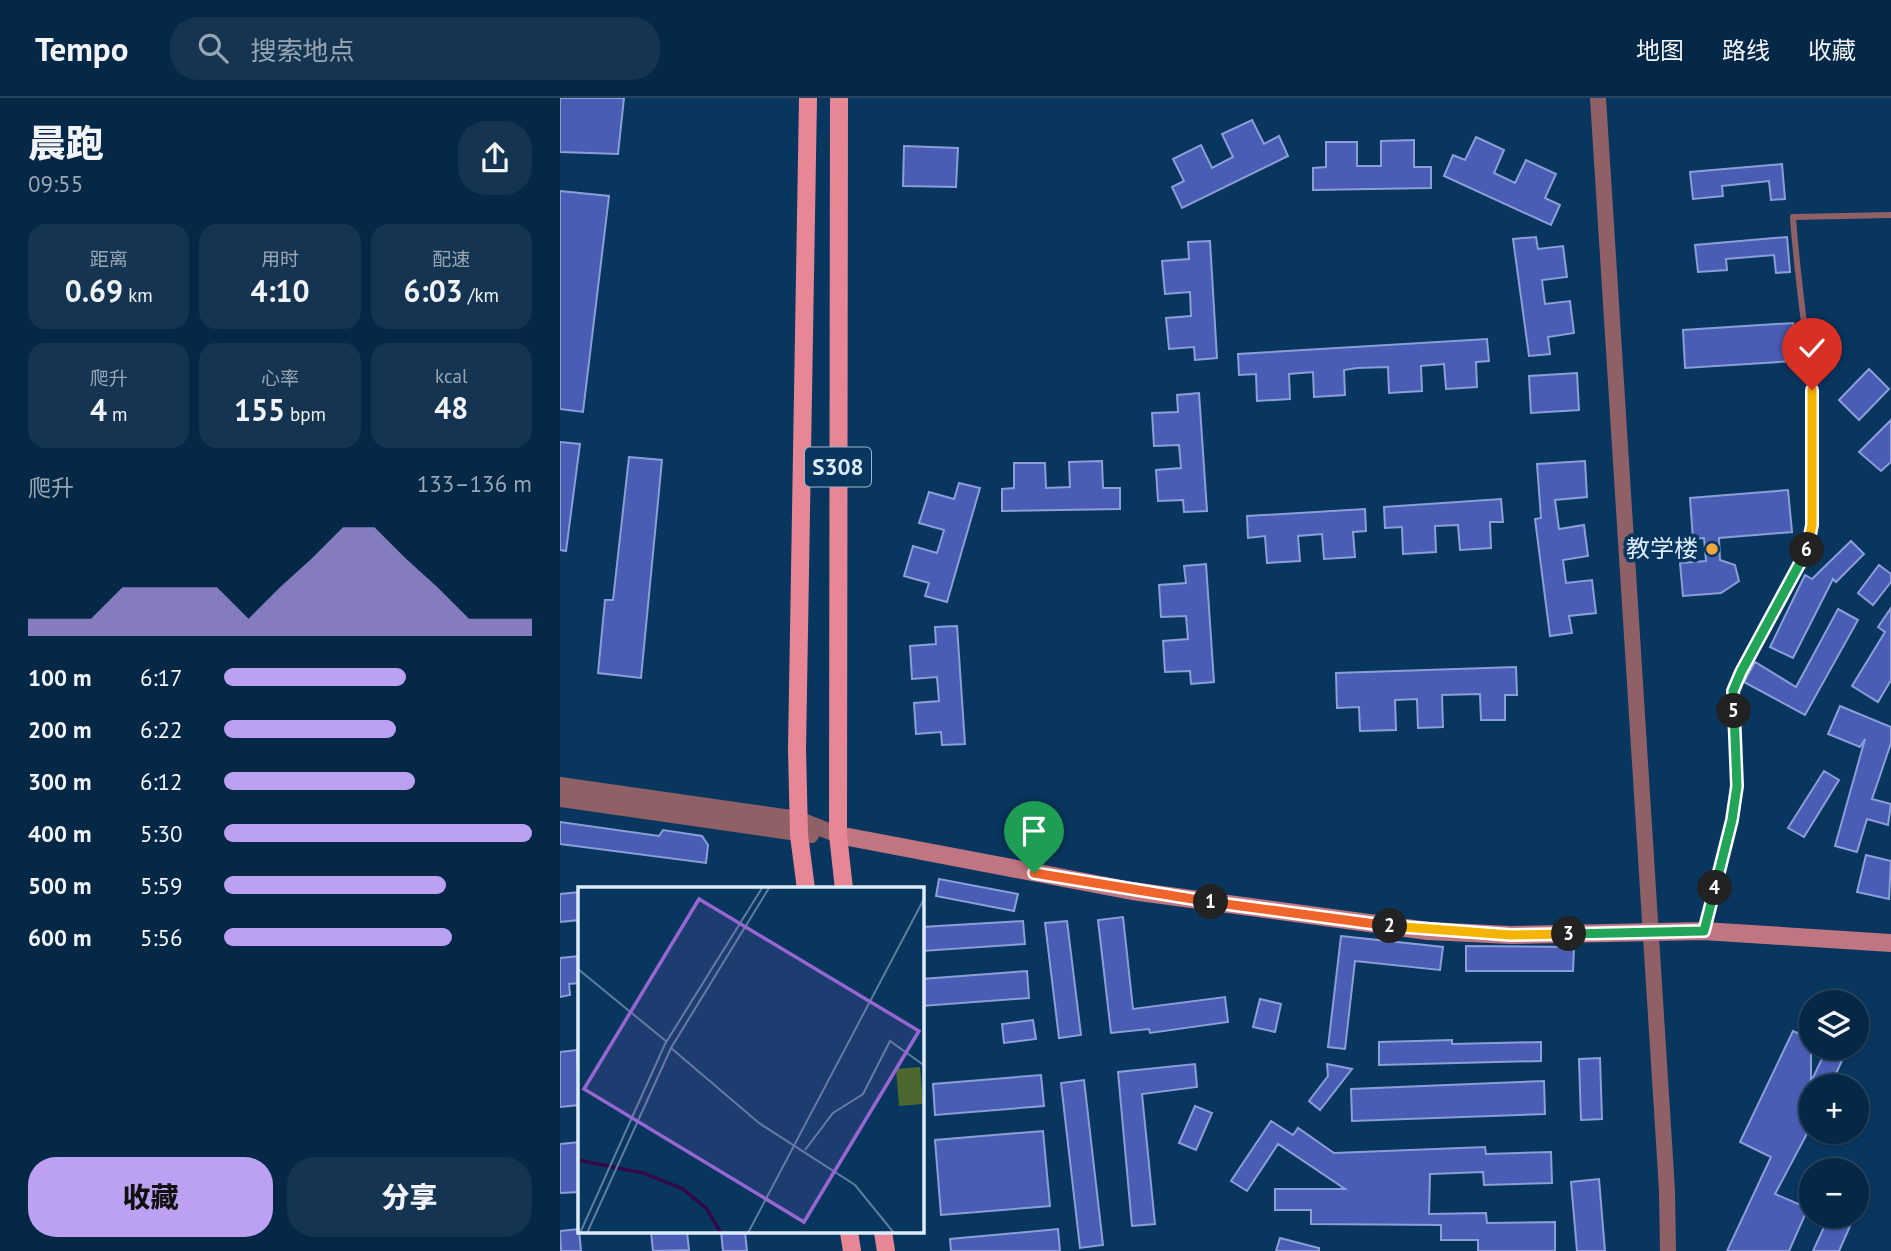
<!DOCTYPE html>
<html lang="zh">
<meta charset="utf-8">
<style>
:root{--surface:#062847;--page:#143452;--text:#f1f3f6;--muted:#98a6b4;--line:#274460;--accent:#bca0f2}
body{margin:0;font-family:"PT Sans","Noto Sans SC",sans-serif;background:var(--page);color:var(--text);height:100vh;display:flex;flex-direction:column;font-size:26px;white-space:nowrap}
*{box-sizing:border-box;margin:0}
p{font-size:23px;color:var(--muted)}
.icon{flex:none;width:38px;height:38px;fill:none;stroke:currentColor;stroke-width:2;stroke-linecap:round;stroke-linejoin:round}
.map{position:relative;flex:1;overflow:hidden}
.details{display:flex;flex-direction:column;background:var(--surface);width:560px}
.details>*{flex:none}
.controls{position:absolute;left:1239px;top:892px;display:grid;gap:14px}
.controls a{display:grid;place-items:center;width:70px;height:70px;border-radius:50%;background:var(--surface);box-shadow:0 2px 5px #0004,0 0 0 2px var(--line);font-size:35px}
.pin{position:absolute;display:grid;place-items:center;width:60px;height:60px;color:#fff;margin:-72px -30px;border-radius:50% 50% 50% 0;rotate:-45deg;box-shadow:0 0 7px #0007}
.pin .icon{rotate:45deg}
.km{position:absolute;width:35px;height:35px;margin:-18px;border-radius:50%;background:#222;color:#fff;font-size:19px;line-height:35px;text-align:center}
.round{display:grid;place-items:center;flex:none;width:74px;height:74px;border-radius:28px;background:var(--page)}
.overview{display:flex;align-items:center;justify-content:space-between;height:119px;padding:0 28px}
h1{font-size:38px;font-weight:800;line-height:52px}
.figures{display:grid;grid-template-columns:repeat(3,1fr);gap:10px;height:119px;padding:7px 28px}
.figures div{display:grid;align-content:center;border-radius:18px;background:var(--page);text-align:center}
.figures b{font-size:30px;font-weight:800}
.figures small{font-size:19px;font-weight:400}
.figures p{font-size:19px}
.chart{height:196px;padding:14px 28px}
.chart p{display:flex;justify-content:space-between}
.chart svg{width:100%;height:126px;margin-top:7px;fill:var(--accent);opacity:.7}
.button{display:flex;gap:14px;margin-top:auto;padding:14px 28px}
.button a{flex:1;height:80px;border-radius:28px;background:var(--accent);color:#111;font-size:28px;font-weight:800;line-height:80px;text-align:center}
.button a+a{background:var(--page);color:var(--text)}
ul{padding:0 28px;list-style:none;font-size:23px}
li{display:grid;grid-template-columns:112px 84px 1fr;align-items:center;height:52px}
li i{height:18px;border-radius:9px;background:var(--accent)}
header{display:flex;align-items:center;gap:42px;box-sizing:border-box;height:98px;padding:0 35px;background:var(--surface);border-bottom:2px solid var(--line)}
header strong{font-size:33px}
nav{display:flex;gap:38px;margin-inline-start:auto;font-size:24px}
.search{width:490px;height:63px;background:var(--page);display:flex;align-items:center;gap:18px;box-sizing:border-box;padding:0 24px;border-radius:28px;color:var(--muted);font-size:26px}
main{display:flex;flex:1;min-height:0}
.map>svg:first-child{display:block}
.building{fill:#495db4;stroke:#8c9ed8;stroke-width:2}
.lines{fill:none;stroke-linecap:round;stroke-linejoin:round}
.service{stroke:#8f6066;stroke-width:6}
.tertiary{stroke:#8f6066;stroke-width:16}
.secondary{stroke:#c07681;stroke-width:18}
.primary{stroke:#e78796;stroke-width:18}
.split-1-casing{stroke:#fff;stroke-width:14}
.split-2-casing{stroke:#fff;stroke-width:14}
.split-3-casing{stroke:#fff;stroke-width:14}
.split-4-casing{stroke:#fff;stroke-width:14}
.split-5-casing{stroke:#fff;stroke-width:14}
.split-6-casing{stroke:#fff;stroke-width:14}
.split-7-casing{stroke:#fff;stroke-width:14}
.split-1{stroke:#f0652b;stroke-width:9}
.split-2{stroke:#f0652b;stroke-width:9}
.split-3{stroke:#f5b400;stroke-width:9}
.split-4{stroke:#22a559;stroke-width:9}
.split-5{stroke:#22a559;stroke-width:9}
.split-6{stroke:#22a559;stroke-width:9}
.split-7{stroke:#f5b400;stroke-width:9}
.poi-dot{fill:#f1a63f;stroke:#08365f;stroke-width:2.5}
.labels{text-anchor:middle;stroke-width:7;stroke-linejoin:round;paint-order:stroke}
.shield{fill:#08365f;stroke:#9db5cc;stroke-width:2}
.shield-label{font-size:23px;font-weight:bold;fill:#ddecfb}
.poi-label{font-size:24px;fill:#ddecfb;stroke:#08365f;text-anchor:end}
.inset-river{fill:none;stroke:#320847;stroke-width:3.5}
.inset-road{fill:none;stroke:#5d7f9d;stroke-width:2}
.view{fill:#9866d1;fill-opacity:0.15;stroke:#9866d1;stroke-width:3.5}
.inset-edge{fill:none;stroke:#ddecfb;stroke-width:3.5}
</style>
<header>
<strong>Tempo</strong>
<div class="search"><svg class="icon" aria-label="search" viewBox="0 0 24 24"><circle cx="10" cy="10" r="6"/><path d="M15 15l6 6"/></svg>搜索地点</div>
<nav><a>地图</a><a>路线</a><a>收藏</a></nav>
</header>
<main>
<section class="details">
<div class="overview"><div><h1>晨跑</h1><p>09:55</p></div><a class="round"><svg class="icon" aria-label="share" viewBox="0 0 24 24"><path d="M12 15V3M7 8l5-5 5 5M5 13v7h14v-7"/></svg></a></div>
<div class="figures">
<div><p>距离</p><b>0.69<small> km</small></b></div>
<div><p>用时</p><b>4:10</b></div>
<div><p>配速</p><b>6:03<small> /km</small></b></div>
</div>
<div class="figures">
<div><p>爬升</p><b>4<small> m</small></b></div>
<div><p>心率</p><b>155<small> bpm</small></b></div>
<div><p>kcal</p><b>48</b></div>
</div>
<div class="chart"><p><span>爬升</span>133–136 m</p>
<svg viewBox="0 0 160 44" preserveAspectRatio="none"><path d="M0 44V38L10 38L20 38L30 27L40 27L50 27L60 27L70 38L80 27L90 17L100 6L110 6L120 17L130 27L140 38L150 38L160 38V44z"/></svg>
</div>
<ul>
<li><b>100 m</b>6:17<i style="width:59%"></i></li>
<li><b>200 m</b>6:22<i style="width:56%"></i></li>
<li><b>300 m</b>6:12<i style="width:62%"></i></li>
<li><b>400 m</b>5:30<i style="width:100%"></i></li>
<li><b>500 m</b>5:59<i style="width:72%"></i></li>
<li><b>600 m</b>5:56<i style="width:74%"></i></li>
</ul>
<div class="button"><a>收藏</a><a>分享</a></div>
</section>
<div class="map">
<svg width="1331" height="1153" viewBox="0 0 1331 1153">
<rect width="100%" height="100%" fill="#08365f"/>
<path class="building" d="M0 0H64L58 56 0 54Z
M692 22 704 46 719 38 728 58 622 110 612 89 624 83 613 61 641 47 652 70 673 59 662 36Z
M916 39 944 52 934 75 955 85 966 62 996 76 985 100 1000 107 991 127 884 78 893 57 905 62Z
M854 42V69H871V90L753 92V70L766 69V44H797V68H821V43Z
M344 48 398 50 396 89 343 88Z
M1222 66 1225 101 1211 102 1209 83 1162 88 1163 98 1133 101 1130 74Z
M0 93 49 98 23 314 0 311Z
M976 139 978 151 1003 148 1007 179 982 182 985 206 1010 203 1014 235 988 239 990 256 969 258 953 141Z
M1227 139 1230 174 1216 175 1214 157 1166 161 1167 172 1138 174 1135 147Z
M650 143 657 260 635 262 634 249 609 251 606 220 631 218 630 194 605 196 602 163 629 161 628 144Z
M1233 225 1235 263 1125 270 1123 232Z
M927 241 929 263 916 264 917 289 886 291 884 266 861 268 862 293 829 295 828 269 797 270 784 272 785 297 754 299 753 274 729 276 730 301 697 303 696 276 679 277 678 256Z
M1309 271 1329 291 1299 322 1279 302Z
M1017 275 1019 312 971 315 969 278Z
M639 295 647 413 624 414 623 402 598 403 596 372 621 370 619 347 594 348 592 315 618 314 617 297Z
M1331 322V364L1321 373 1299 354Z
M0 344 20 346 6 453 0 452Z
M69 359 102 362 81 580 38 575 45 502H53Z
M542 363 543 390H560V411L442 413V391L454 390V365H485L486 390 510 389 509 364Z
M1025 363 1027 399 995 402 999 431 1024 427 1028 458 1003 462 1006 485 1032 482 1036 515 1009 518 1012 535 990 538 975 421 981 420 977 366Z
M399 385 420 390 387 504 365 498 369 485 344 478 353 448 377 455 384 432 359 425 369 394 394 401Z
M1228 392 1232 434 1159 440 1160 462 1175 467 1179 483 1161 495 1123 498 1120 465 1146 463 1144 440 1133 441 1130 400Z
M941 401 943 424H930L931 450 900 452 898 427 875 428 876 454 843 456 842 429 825 430 824 409Z
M805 411 806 433 793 434 795 459 764 461 762 436 738 438 740 463 707 465 705 438 688 440 687 418Z
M1291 443 1304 456 1276 484 1273 481 1233 560 1210 549 1245 477 1252 481Z
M646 466 654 584 631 586 630 573 605 574 603 543 628 541 626 518 601 519 599 487 626 485 624 468Z
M1319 467 1331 476V484L1313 507 1298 495Z
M1331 510V582L1318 604 1292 588 1325 534 1318 529Z
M1278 511 1298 522 1245 617 1184 584 1195 564 1236 589Z
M397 528 405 646 382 647 381 634 356 636 354 605 379 603 377 579 352 581 350 548 376 546 375 529Z
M956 569 957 597H945V622H921L920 596 882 597 883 629 858 630 857 601 835 602 836 632 800 633 799 609 777 610 776 575Z
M1280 608 1331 629V645L1312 701 1331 706 1328 727 1307 721 1297 754 1275 748 1305 641 1300 649 1268 636Z
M1264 673 1279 682 1244 739 1228 730Z
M0 724 99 738 103 732 142 738 148 747 146 765 0 746Z
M1306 757 1331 763 1329 801 1297 794Z
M379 781 458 796 454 813 376 798Z
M19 794V822L0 824V796Z
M563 819 573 911 665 899 668 924 590 935 589 931 551 935 538 822Z
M463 823 465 846 362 853V829Z
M507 823 521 937 499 940 485 825Z
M781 838 883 849 880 872 795 863 785 951 768 949Z
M906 848 1014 849 1013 873H906Z
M19 858V885L9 886 10 897 0 899V860Z
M467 873 469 900 362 908V881Z
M700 901 721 906 715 934 693 929Z
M473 922 476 941 444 945 442 926Z
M1233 933 1251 941V984L1267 950 1284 958 1270 989H1251V1028L1215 1096 1248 1110 1229 1153H1167L1211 1059 1180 1044Z
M892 942V946L981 944V963L819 967V944Z
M17 952 19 1007 0 1009V954Z
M1040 960 1042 1021 1021 1022 1019 961Z
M635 966 637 989 582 996 595 1126 572 1128 558 974Z
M767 966 792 971 760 1012 749 1003 768 978Z
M481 977 484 1008 375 1017 373 986Z
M524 982 543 1147 520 1150 501 985Z
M984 983 985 1016 792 1023 791 991Z
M635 1008 652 1015 636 1052 619 1045Z
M711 1023 733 1037 738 1030 774 1055 925 1049 926 1056 991 1054 992 1085 924 1087 923 1074 870 1076 869 1116 926 1115 927 1125 995 1124V1153H918V1142H881V1127L751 1126V1112H715V1091H785L718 1046 687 1093 671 1083Z
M483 1033 490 1108 381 1117 375 1042Z
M19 1044V1094L0 1095V1046Z
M1039 1081 1045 1153H1017L1011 1084Z
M1269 1118 1291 1126 1279 1153H1253Z
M19 1131 21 1153H1L0 1133Z
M498 1131 500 1153H391L390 1141Z
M91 1134H127L129 1152 93 1153Z
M161 1134H185L187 1153H163Z
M720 1140 759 1150V1153H716Z"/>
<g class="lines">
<path class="service" d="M1145 831 1172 722 1177 688 1173 593 1247 453C1269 343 1240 229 1233 119L1331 117"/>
<path class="tertiary" d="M1038 0 1107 1092 1108 1153
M0 687 238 721 278 737
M0 701 251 737"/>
<path class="secondary" d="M278 737 572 793 868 833 951 837 1144 833 1331 845"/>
<path class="primary" d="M279 0 278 737 284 791
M246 791 239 737 237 651 248 0
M289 1134 292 1153
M323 1134 326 1153"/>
</g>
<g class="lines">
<defs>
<path id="split-1" d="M474 775 651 804"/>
<path id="split-2" d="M651 804 830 828"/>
<path id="split-3" d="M830 828 951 837 1009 836"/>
<path id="split-4" d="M1009 836 1144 833 1155 790"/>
<path id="split-5" d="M1155 790 1172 722 1177 688 1174 613"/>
<path id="split-6" d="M1174 613 1173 593 1181 574 1247 452"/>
<path id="split-7" d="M1247 452 1252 427V292"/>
</defs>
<use href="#split-1" class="split-1-casing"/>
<use href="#split-2" class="split-2-casing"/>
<use href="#split-3" class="split-3-casing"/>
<use href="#split-4" class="split-4-casing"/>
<use href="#split-5" class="split-5-casing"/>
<use href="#split-6" class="split-6-casing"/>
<use href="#split-7" class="split-7-casing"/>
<use href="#split-1" class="split-1"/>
<use href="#split-2" class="split-2"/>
<use href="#split-3" class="split-3"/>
<use href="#split-4" class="split-4"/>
<use href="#split-5" class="split-5"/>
<use href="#split-6" class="split-6"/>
<use href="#split-7" class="split-7"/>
</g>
<circle class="poi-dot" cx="1152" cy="451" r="7"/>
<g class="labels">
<rect class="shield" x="245" y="349.5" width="66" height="39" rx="5"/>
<g class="shield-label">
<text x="278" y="377">S308</text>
</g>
<g class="poi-label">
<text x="1138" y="459">教学楼</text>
</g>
</g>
<g transform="translate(18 789)">
<rect width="346" height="346" fill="#08365f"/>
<path d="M342 180 345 217 321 219 318 182Z" fill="#4c682e"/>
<path class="inset-river" d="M0 273 65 286 105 302 129 322 143 346"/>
<path class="inset-road" d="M0 82 89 155M93 161 181 236 277 298 316 346M227 263 255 226 285 207 312 154 347 179M2 346 87 157 184 1M9 346 93 161 191 1M170 346 347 10"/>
<path class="view" d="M121 12 341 144 226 335 6 202Z"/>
<rect width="346" height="346" class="inset-edge"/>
</g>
</svg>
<div class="controls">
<a><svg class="icon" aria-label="layers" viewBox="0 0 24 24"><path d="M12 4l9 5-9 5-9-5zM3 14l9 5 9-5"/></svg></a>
<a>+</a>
<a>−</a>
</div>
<div class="pin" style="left:474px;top:775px;background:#1e9e55"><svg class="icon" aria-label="arrive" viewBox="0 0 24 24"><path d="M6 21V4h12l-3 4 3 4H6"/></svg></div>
<div class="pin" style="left:1252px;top:292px;background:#d93025"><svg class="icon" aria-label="check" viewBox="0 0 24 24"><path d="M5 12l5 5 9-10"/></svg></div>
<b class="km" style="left:651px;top:804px">1</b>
<b class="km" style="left:830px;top:828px">2</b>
<b class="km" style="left:1009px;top:836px">3</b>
<b class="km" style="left:1155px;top:790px">4</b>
<b class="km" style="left:1174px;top:613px">5</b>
<b class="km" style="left:1247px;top:452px">6</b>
</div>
</main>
